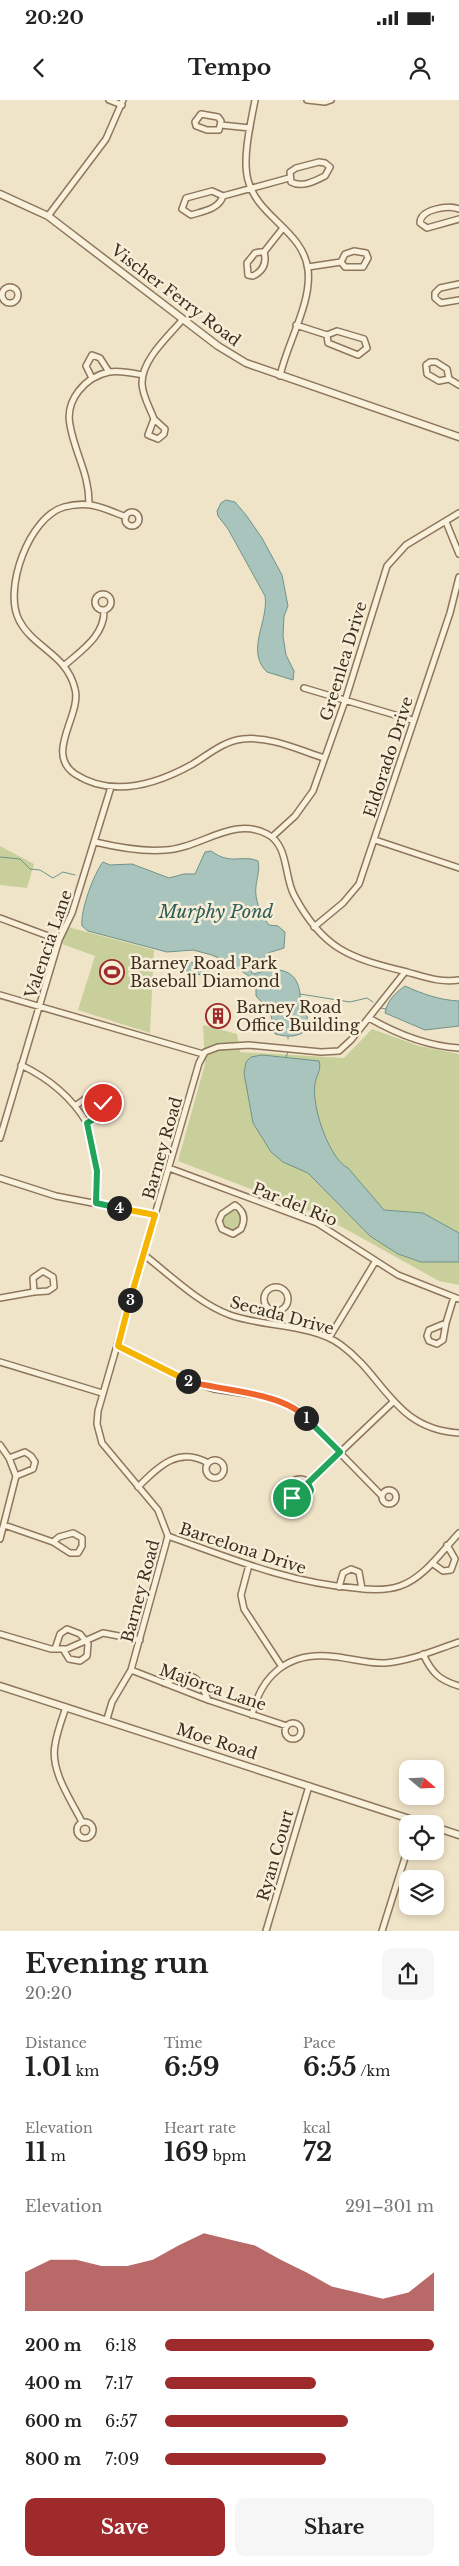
<!DOCTYPE html>
<meta charset="utf-8">
<style>
:root{--surface:#fff;--page:#f6f6f6;--text:#222;--muted:#767676;--accent:#9e2a2b}
body{margin:0;font-family:"Libre Baskerville",serif;background:var(--page);color:var(--text);height:100vh;display:flex;flex-direction:column;font-size:19px;white-space:nowrap}
*{box-sizing:border-box;margin:0}
p{font-size:16px;color:var(--muted)}
.icon{flex:none;width:28px;height:28px;fill:none;stroke:currentColor;stroke-width:2;stroke-linecap:round;stroke-linejoin:round}
.map{position:relative;height:1831px;overflow:hidden}
.panel{display:flex;flex-direction:column;background:var(--surface);flex:1}
.panel>*{flex:none}
.needle{width:32px;rotate:109deg}
.tools{position:absolute;left:399px;top:1660px;display:grid;gap:10px}
.tools a{display:grid;place-items:center;width:45px;height:45px;border-radius:10px;background:var(--surface);box-shadow:0 2px 8px #0003;font-size:25px}
.pin{position:absolute;display:grid;place-items:center;width:42px;height:42px;color:#fff;margin:-21px;border:2px solid #fff;border-radius:50%;box-shadow:0 1px 5px #0007}
.km{position:absolute;width:25px;height:25px;margin:-12px;border-radius:50%;background:#222;color:#fff;font-size:14px;line-height:25px;text-align:center}
.round{display:grid;place-items:center;flex:none;width:52px;height:52px;border-radius:10px;background:var(--page)}
.headline{display:flex;align-items:center;justify-content:space-between;height:85px;padding:0 25px}
h1{font-size:28px;font-weight:700;line-height:38px}
.stats{display:grid;grid-template-columns:repeat(3,1fr);gap:8px;height:85px;padding:5px 25px}
.stats div{display:grid;align-content:center}
.stats b{font-size:25px;font-weight:700}
.stats small{font-size:14px;font-weight:400}
.stats p{font-size:14px}
.chart{height:140px;padding:10px 25px}
.chart p{display:flex;justify-content:space-between}
.chart svg{width:100%;height:90px;margin-top:5px;fill:var(--accent);opacity:.7}
.action{display:flex;gap:10px;margin-top:auto;padding:10px 25px}
.action a{flex:1;height:58px;border-radius:10px;background:var(--accent);color:#fff;font-size:20px;font-weight:700;line-height:58px;text-align:center}
.action a+a{background:var(--page);color:var(--text)}
ul{padding:0 25px;list-style:none;font-size:16px}
li{display:grid;grid-template-columns:80px 60px 1fr;align-items:center;height:38px}
li i{height:12px;border-radius:6px;background:var(--accent)}
.status{display:flex;justify-content:space-between;align-items:center;height:35px;padding:0 25px;background:var(--surface);direction:ltr}
.status svg{height:14px;fill:currentColor}
header{display:flex;justify-content:space-between;align-items:center;height:65px;padding:0 25px;background:var(--surface);font-size:22px;font-weight:700}
.map>svg:first-child{display:block}
.green{fill:#c9cf9b}
.water{fill:#a9c4bc;stroke:#6f938a}
.lines{fill:none;stroke-linecap:round;stroke-linejoin:round}
.stream{stroke:#6f938a;stroke-width:1}
.minor-casing{stroke:#8d765c;stroke-width:8}
.tertiary-casing{stroke:#8d765c;stroke-width:9}
.minor{stroke:#faf1dc;stroke-width:5}
.tertiary{stroke:#faf1dc;stroke-width:6}
.split-1-casing{stroke:#fff;stroke-width:10}
.split-2-casing{stroke:#fff;stroke-width:10}
.split-3-casing{stroke:#fff;stroke-width:10}
.split-4-casing{stroke:#fff;stroke-width:10}
.split-5-casing{stroke:#fff;stroke-width:10}
.split-1{stroke:#22a559;stroke-width:6}
.split-2{stroke:#f0652b;stroke-width:6}
.split-3{stroke:#f5b400;stroke-width:6}
.split-4{stroke:#f5b400;stroke-width:6}
.split-5{stroke:#22a559;stroke-width:6}
.labels{text-anchor:middle;stroke-width:5;stroke-linejoin:round;paint-order:stroke}
.street-label{font-size:16px;fill:#3d2e20;stroke:#f7eed8}
.poi-label{font-size:16px;fill:#3d2e20;stroke:#f7eed8;text-anchor:start}
.water-label{font-size:18px;font-style:italic;fill:#2f5d5a;stroke:#f7eed8}
</style>
<div class="status"><b>20:20</b><svg viewBox="0 0 49 12"><path d="M0 12V9h3v3zM5 12V6h3v6zM10 12V3h3v9zM15 12V0h3v12zM26 1h20v11H26zM47 4h2v5h-2z"/></svg></div>
<header><svg class="icon" aria-label="back" viewBox="0 0 24 24"><path d="M15 5l-7 7 7 7"/></svg>Tempo<svg class="icon" aria-label="person" viewBox="0 0 24 24"><circle cx="12" cy="8" r="4"/><path d="M4 21q1-7 8-7t8 7"/></svg></header>
<div class="map">
<svg width="459" height="1831" viewBox="0 0 459 1831">
<rect width="100%" height="100%" fill="#f0e4c8"/>
<path class="green" d="M0 746 34 764 27 788 0 785Z
M68 827 154 850 150 933 78 910 95 856 62 844Z
M203 925 237 934 240 952 344 958 372 929 419 946 459 954V1185L439 1181 324 1117 178 1061 205 964Z
M82 1008a9 9 0 1 1 18 0a9 9 0 1 1-18 0Z
M234 1109 239 1110C241 1121 243 1124 233 1132L224 1128 222 1122 225 1114Z
M291 1390a9 9 0 1 1 18 0a9 9 0 1 1-18 0Z"/>
<path class="water" d="M226 400 235 402 246 415 262 438 282 475 288 506 284 516 283 536 286 555 294 571 293 580 267 572C245 551 269 521 265 496L228 429 218 416 217 411 221 403Z
M211 751C232 766 241 754 258 761 260 770 257 777 256 786 254 799 261 815 269 825L278 826 285 832 284 848 268 853 251 872 254 874C274 867 297 866 300 894 301 901 299 906 301 913L307 916 308 929C297 938 288 937 275 934L270 911 256 896V881L230 863 212 855 193 850 167 852 88 831 82 826C80 811 94 773 103 762L110 765 132 764 169 778 184 774H195L205 752Z
M179 858 210 868 208 877 176 868Z
M405 886C423 894 439 900 459 901V926L425 930 385 913C387 901 395 893 405 886Z
M262 955 319 961C322 970 316 975 315 984 311 1005 329 1059 348 1068L384 1110 423 1113 459 1133V1162H421L398 1154 370 1136 308 1073 283 1062 271 1052 253 1023 244 973 246 962 251 957Z"/>
<g class="lines">
<path class="stream" d="M0 757 20 759 30 769 40 770 53 778 63 772 75 775
M300 894 350 902 367 898 373 902
M381 908 386 909
M288 939V937
M286 957 288 952"/>
<defs>
<path id="minor" d="M109 0 122 5
M255 0C251 22 242 58 248 80 257 117 304 131 308 170 312 203 287 243 280 276
M307 0 325 2 331 0
M201 14 218 17 221 21 219 30H207L196 26 195 22Z
M221 25 250 28
M319 62 325 63 330 67 325 76C315 81 302 88 291 82L290 72 296 68Z
M212 91 223 96C219 109 204 111 191 115L182 109 186 98Z
M223 96 289 78
M459 109C448 105 420 109 420 123L427 128 459 119
M48 116 106 39 123 0
M354 151 366 153 368 158 363 167H345L341 162 345 154Z
M260 152H264C267 163 263 171 253 176L248 175 247 163 255 153Z
M264 152 283 128
M308 167 341 162
M459 184 440 188 435 193V198L441 203 459 200
M2 195a8 8 0 1 1 16 0a8 8 0 1 1-16 0Z
M296 225 327 235
M337 231 364 239 367 248 358 255 328 243 327 235Z
M430 262H436L447 269 449 279 439 281 427 274 426 265Z
M92 278 86 266 92 255 100 258 109 272
M449 279 459 285
M154 319C150 308 142 295 142 283 142 259 169 236 183 219
M154 319 165 329 164 334 158 339 148 335Z
M89 403C89 373 75 354 70 325 65 300 85 277 109 272 120 270 132 273 143 275
M125 419a7 7 0 1 1 14 0a7 7 0 1 1-14 0Z
M126 417C103 408 89 400 64 407 29 417 3 489 19 520 33 548 67 554 75 589 82 615 44 653 75 674 112 698 157 684 193 664 209 654 224 641 243 639 270 636 299 650 324 658
M446 422 459 454
M95 502a8 8 0 1 1 16 0a8 8 0 1 1-16 0Z
M65 565C82 550 105 535 104 510
M304 588 412 620
M272 737 295 716 313 691 345 601 387 466 406 445 459 413
M375 740 459 768
M95 742C116 747 144 752 166 750 201 748 233 716 267 734 289 745 284 777 294 795 323 850 350 858 407 872 425 877 441 883 459 880
M0 818 59 840
M314 827 343 803 359 784 450 513 459 477
M0 895 203 954
M369 918C397 934 426 946 459 948
M21 965C48 978 72 998 87 1023
M75 1006 85 999 96 997 103 1003 104 1009 99 1017 87 1023 97 1071 96 1103
M0 1038 59 840 72 813 111 687
M169 1068 317 1123 398 1175 459 1199
M0 1078 56 1096 155 1115
M235 1105C244 1111 246 1119 241 1129L233 1134 222 1129 219 1121 222 1114Z
M143 1154C170 1175 198 1203 230 1215 263 1227 313 1224 341 1245 385 1277 394 1329 459 1333
M43 1171 53 1177 54 1187 48 1191 34 1192 33 1178Z
M264 1199a12 12 0 1 1 24 0a12 12 0 1 1-24 0Z
M0 1198 34 1192
M446 1223 443 1240 437 1244 429 1241 427 1236 429 1230Z
M446 1223 454 1197
M329 1238 375 1162
M117 1245 188 1281 214 1289 268 1297 296 1308 382 1396
M0 1262 102 1293
M0 1345 9 1358 16 1376
M206 1369a9 9 0 1 1 18 0a9 9 0 1 1-18 0Z
M289 1390a11 11 0 1 1 22 0a11 11 0 1 1-22 0Z
M308 1383 393 1302
M138 1387C159 1366 179 1346 208 1363
M382 1397a7 7 0 1 1 14 0a7 7 0 1 1-14 0Z
M4 1425 53 1442
M73 1433 82 1438V1446L78 1453H70L53 1442 59 1437Z
M168 1436C230 1458 289 1483 355 1488 370 1490 386 1491 400 1486 424 1478 442 1451 459 1433
M0 1439 16 1376 33 1369 35 1362 31 1356 25 1352 9 1358
M432 1463 443 1471 451 1470 455 1459 447 1445
M249 1465 241 1495 244 1509 282 1567
M339 1487 343 1473 351 1469 359 1472 362 1489
M0 1534 51 1549H67L103 1533 140 1540
M55 1549 60 1534 67 1529 80 1534 88 1544 87 1556 80 1561 69 1559 63 1549
M423 1554C432 1573 439 1580 459 1586
M131 1570 208 1600 287 1626
M164 1583C191 1573 196 1570 208 1600
M66 1607C62 1619 57 1632 55 1645 50 1671 71 1700 82 1722
M252 1615C261 1576 287 1553 328 1556 347 1557 367 1564 385 1563 411 1561 435 1550 459 1542
M107 1619 112 1602 131 1570 168 1436 158 1410 102 1343 97 1324 98 1311 199 963 205 952 218 947 249 945 321 952 339 951 351 940 405 872
M285 1631a8 8 0 1 1 16 0a8 8 0 1 1-16 0Z
M77 1730a8 8 0 1 1 16 0a8 8 0 1 1-16 0Z
M266 1831 309 1686
M382 1831 408 1748"/>
<path id="tertiary" d="M0 94 48 116 218 246 246 263 459 337
M0 1586 425 1724
M435 1727 459 1735"/>
</defs>
<use href="#minor" class="minor-casing"/>
<use href="#tertiary" class="tertiary-casing"/>
<use href="#minor" class="minor"/>
<use href="#tertiary" class="tertiary"/>
</g>
<g class="lines">
<defs>
<path id="split-1" d="M292 1398 299 1401 308 1398 311 1390 308 1383 340 1352 306 1318"/>
<path id="split-2" d="M188 1281C221 1291 283 1292 306 1318"/>
<path id="split-3" d="M130 1200 118 1246 188 1281"/>
<path id="split-4" d="M119 1108 155 1115 130 1200"/>
<path id="split-5" d="M103 1003V1014L87 1023 97 1071 96 1103 119 1108"/>
</defs>
<use href="#split-1" class="split-1-casing"/>
<use href="#split-2" class="split-2-casing"/>
<use href="#split-3" class="split-3-casing"/>
<use href="#split-4" class="split-4-casing"/>
<use href="#split-5" class="split-5-casing"/>
<use href="#split-1" class="split-1"/>
<use href="#split-2" class="split-2"/>
<use href="#split-3" class="split-3"/>
<use href="#split-4" class="split-4"/>
<use href="#split-5" class="split-5"/>
</g>
<defs>
<symbol id="stadium-ring" viewBox="-11 -11 22 22"><circle r="9.5" fill="#f7eed8" stroke="#9e2a2b" stroke-width="1.5"/><path d="M0-5a6.5 5 0 1 0 0 10a6.5 5 0 1 0 0-10ZM-3.5-1.8h7v3.6h-7Z" fill="#9e2a2b"/></symbol>
<symbol id="building-ring" viewBox="-11 -11 22 22"><circle r="9.5" fill="#f7eed8" stroke="#9e2a2b" stroke-width="1.5"/><path d="M-4-6H4V6H1V3H-1V6H-4ZM-2.5-4.3h1.7v1.8h-1.7ZM.8-4.3h1.7v1.8H.8ZM-2.5-1h1.7V.8h-1.7ZM.8-1h1.7V.8H.8Z" fill="#9e2a2b"/></symbol>
</defs>
<g fill-rule="evenodd">
<use href="#stadium-ring" x="98" y="858" width="28" height="28"/>
<use href="#building-ring" x="204" y="902" width="28" height="28"/>
</g>
<g class="labels">
<g class="street-label">
<text transform="translate(176 195) rotate(37)" y="6">Vischer Ferry Road</text>
<text transform="translate(343 561) rotate(-73)" y="6">Greenlea Drive</text>
<text transform="translate(388 657) rotate(-72)" y="6">Eldorado Drive</text>
<text transform="translate(48 844) rotate(-71)" y="6">Valencia Lane</text>
<text transform="translate(162 1048) rotate(-74)" y="6">Barney Road</text>
<text transform="translate(295 1104) rotate(22)" y="6">Par del Rio</text>
<text transform="translate(282 1215) rotate(15)" y="6">Secada Drive</text>
<text transform="translate(243 1448) rotate(18)" y="6">Barcelona Drive</text>
<text transform="translate(140 1491) rotate(-75)" y="6">Barney Road</text>
<text transform="translate(213 1587) rotate(19)" y="6">Majorca Lane</text>
<text transform="translate(217 1641) rotate(18)" y="6">Moe Road</text>
<text transform="translate(275 1755) rotate(-74)" y="6">Ryan Court</text>
</g>
<g class="poi-label">
<text x="130" y="869">Barney Road Park<tspan x="130" dy="18">Baseball Diamond</tspan></text>
<text x="236" y="913">Barney Road<tspan x="236" dy="18">Office Building</tspan></text>
</g>
<g class="water-label">
<text x="216" y="818">Murphy Pond</text>
</g>
</g>
</svg>
<div class="tools">
<a><svg class="needle" viewBox="-14 -14 28 28"><path d="M0-13l5 13h-10z" fill="#e53935"/><path d="M0 13l5-13h-10z" fill="#767676"/></svg></a>
<a><svg class="icon" aria-label="locate" viewBox="0 0 24 24"><circle cx="12" cy="12" r="6"/><path d="M12 2v4M12 18v4M2 12h4M18 12h4"/></svg></a>
<a><svg class="icon" aria-label="layers" viewBox="0 0 24 24"><path d="M12 4l9 5-9 5-9-5zM3 14l9 5 9-5"/></svg></a>
</div>
<div class="pin" style="left:292px;top:1398px;background:#1e9e55"><svg class="icon" aria-label="arrive" viewBox="0 0 24 24"><path d="M6 21V4h12l-3 4 3 4H6"/></svg></div>
<div class="pin" style="left:103px;top:1003px;background:#d93025"><svg class="icon" aria-label="check" viewBox="0 0 24 24"><path d="M5 12l5 5 9-10"/></svg></div>
<b class="km" style="left:306px;top:1318px">1</b>
<b class="km" style="left:188px;top:1281px">2</b>
<b class="km" style="left:130px;top:1200px">3</b>
<b class="km" style="left:119px;top:1108px">4</b>
</div>
<section class="panel">
<div class="headline"><div><h1>Evening run</h1><p>20:20</p></div><a class="round"><svg class="icon" aria-label="share" viewBox="0 0 24 24"><path d="M12 15V3M7 8l5-5 5 5M5 13v7h14v-7"/></svg></a></div>
<div class="stats">
<div><p>Distance</p><b>1.01<small> km</small></b></div>
<div><p>Time</p><b>6:59</b></div>
<div><p>Pace</p><b>6:55<small> /km</small></b></div>
</div>
<div class="stats">
<div><p>Elevation</p><b>11<small> m</small></b></div>
<div><p>Heart rate</p><b>169<small> bpm</small></b></div>
<div><p>kcal</p><b>72</b></div>
</div>
<div class="chart"><p><span>Elevation</span>291–301 m</p>
<svg viewBox="0 0 160 44" preserveAspectRatio="none"><path d="M0 44V25L10 19L20 19L30 22L40 22L50 19L60 12L70 6L80 9L90 12L100 19L110 25L120 32L130 35L140 38L150 35L160 25V44z"/></svg>
</div>
<ul>
<li><b>200 m</b>6:18<i style="width:100%"></i></li>
<li><b>400 m</b>7:17<i style="width:56%"></i></li>
<li><b>600 m</b>6:57<i style="width:68%"></i></li>
<li><b>800 m</b>7:09<i style="width:60%"></i></li>
</ul>
<div class="action"><a>Save</a><a>Share</a></div>
</section>
